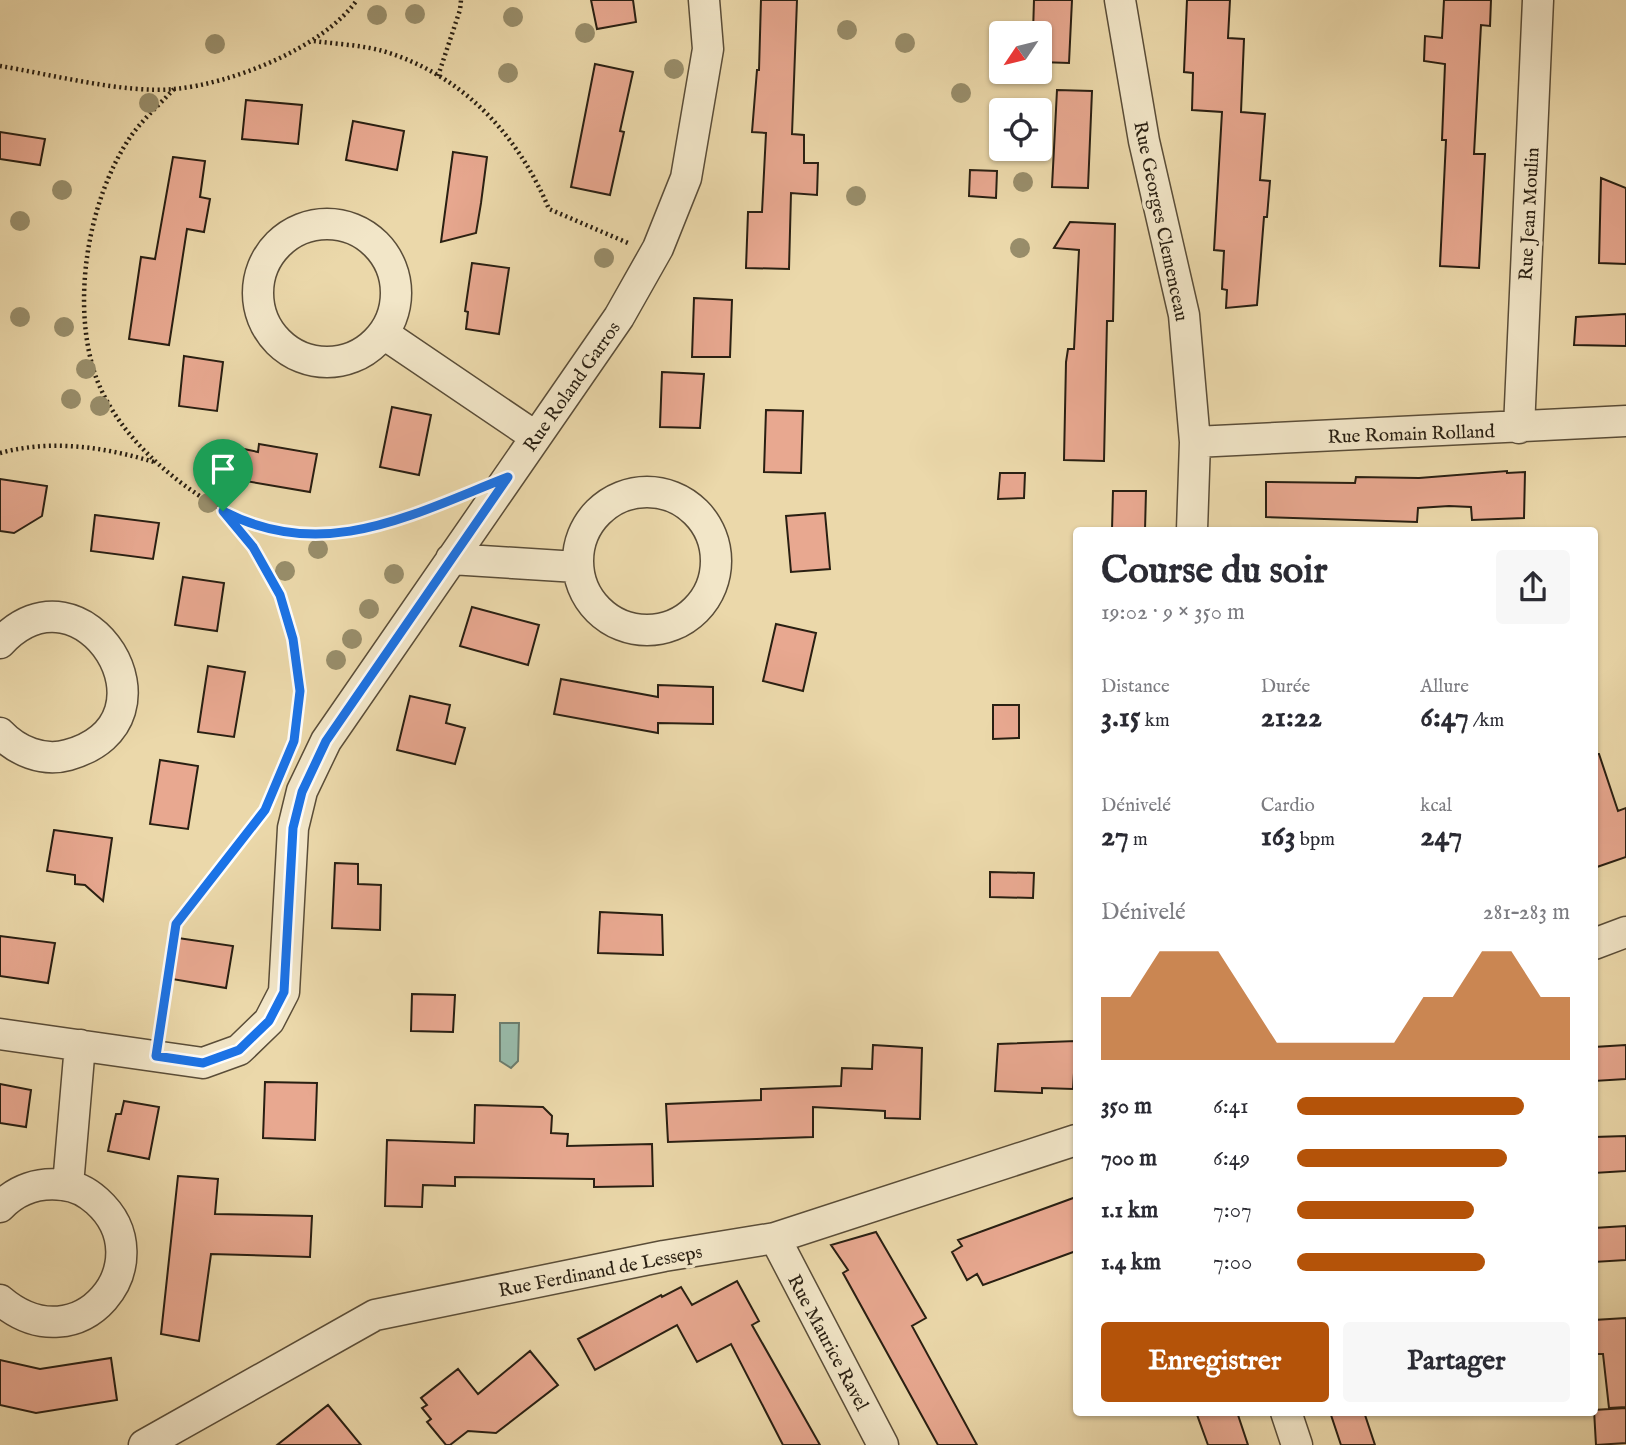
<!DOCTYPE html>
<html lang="fr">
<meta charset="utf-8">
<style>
:root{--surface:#fff;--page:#f7f7f7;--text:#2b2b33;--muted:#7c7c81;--accent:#b45309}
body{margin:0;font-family:"IM FELL English",serif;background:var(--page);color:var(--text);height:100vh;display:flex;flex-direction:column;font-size:26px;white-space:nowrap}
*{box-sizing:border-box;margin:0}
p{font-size:23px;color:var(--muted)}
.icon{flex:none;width:38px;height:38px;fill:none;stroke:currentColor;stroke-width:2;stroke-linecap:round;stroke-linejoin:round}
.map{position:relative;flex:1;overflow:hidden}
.details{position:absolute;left:1073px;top:527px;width:525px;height:889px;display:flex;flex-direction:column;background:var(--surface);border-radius:7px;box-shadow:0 2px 5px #0004}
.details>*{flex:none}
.needle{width:46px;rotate:235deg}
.buttons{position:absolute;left:989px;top:21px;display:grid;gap:14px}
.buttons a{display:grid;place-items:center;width:63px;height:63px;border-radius:7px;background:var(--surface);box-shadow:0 2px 5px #0004;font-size:35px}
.pin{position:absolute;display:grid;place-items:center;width:60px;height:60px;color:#fff;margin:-72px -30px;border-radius:50% 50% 50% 0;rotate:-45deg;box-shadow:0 0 7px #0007}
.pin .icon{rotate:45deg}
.round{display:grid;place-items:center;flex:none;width:74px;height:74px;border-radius:7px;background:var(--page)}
.overview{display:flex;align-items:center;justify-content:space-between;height:119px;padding:0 28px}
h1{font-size:38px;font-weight:700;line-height:52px}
.figures{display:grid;grid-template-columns:repeat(3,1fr);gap:10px;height:119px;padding:7px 28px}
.figures div{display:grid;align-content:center}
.figures b{font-size:30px;font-weight:700}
.figures small{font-size:19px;font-weight:400}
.figures p{font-size:19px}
.chart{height:196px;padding:14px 28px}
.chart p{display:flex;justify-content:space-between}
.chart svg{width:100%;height:126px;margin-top:7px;fill:var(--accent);opacity:.7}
.action{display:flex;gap:14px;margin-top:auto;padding:14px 28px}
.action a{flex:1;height:80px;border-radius:7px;background:var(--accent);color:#fff;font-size:28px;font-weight:700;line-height:80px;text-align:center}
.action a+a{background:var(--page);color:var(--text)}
ul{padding:0 28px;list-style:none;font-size:23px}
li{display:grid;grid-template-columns:112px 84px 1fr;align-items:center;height:52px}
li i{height:18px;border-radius:9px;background:var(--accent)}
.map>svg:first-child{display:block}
.water{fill:#98baa9;stroke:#6c7c6d;stroke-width:2}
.building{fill:#e8a890;stroke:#291f12;stroke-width:2}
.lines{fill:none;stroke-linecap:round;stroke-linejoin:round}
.street-casing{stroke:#5a4d38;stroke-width:33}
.path{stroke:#291f12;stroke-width:4.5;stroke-dasharray:2 3.5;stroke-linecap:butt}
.street{stroke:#f2e6c8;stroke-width:30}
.tree{fill:#988d6a}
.route-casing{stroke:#fff;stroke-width:14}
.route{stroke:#1a73e8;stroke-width:9}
.labels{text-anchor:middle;stroke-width:7;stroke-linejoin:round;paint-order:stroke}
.street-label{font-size:19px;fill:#291f12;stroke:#f2e6c8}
</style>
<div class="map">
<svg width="1626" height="1445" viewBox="0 0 1626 1445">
<rect width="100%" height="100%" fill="#ebd8aa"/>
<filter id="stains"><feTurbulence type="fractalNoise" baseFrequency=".00286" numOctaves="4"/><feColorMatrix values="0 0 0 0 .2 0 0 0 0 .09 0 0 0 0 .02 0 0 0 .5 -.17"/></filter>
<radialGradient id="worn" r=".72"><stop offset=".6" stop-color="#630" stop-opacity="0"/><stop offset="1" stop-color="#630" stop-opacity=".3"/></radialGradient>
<path class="water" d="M500 1023H519L518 1061 511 1068 500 1061Z"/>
<path class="building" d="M591 0H633L636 22 597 29Z
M761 0H797L792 134 804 135V163H818L817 195 791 193 789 269 746 268 748 212H762L766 133 752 132 757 70H759Z
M1034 0H1072L1069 63 1040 62V33H1033Z
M1187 0H1230L1228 38 1244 39 1241 112 1265 114 1260 180 1270 181 1267 217H1264L1257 305 1226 308 1227 290 1222 289 1224 251 1214 250 1222 112 1192 110 1193 73 1184 72Z
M1444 0H1491L1490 26 1481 25 1474 154H1485L1479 268 1440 266 1446 140H1442L1445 64 1424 61 1425 36 1442 38Z
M595 64 633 72 620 131 624 132 610 195 571 187Z
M1057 90 1092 91 1088 188 1052 187Z
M246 100 302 105 298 144 242 139Z
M353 121 404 131 397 170 346 160Z
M0 132 45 139 40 165 0 159Z
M453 152 487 157 481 203 476 233 441 242Z
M173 157 205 161 200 197 210 199 204 232 187 229 169 345 129 339 141 257 155 259Z
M970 170 997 171 996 198 969 196Z
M1601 178 1626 188V264L1599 263Z
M1070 222 1115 224 1113 321H1107L1104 461 1064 460 1066 362 1068 349H1074L1079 250 1054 248Z
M472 263 509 268 499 334 466 329 468 312 465 311Z
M694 298 732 300 730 357H692Z
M1626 314V346L1574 345 1576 317Z
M184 356 223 362 217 411 179 406Z
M662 372 704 374 700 428 660 427Z
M392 407 431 415 419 475 380 467Z
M766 410 803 411 801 473 764 472Z
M259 444 317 454 310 492 234 479 239 448 258 452Z
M1507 471V473L1525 472 1524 518 1472 520 1471 507 1449 506 1418 508 1417 522 1266 517V482L1355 483 1356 477 1419 478Z
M1000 473H1025L1024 498 998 499Z
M0 479 47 486 42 516 14 533 0 531Z
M1113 491H1146L1145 530H1112Z
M825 513 830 569 791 572 786 516Z
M95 515 159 523 153 559 91 551Z
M183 577 224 583 217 631 175 625Z
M472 607 539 625 528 665 460 646Z
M776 624 816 633 803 691 763 681Z
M208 666 245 672 234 737 198 732Z
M561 679 658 697V685L713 687V724L658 723V733L554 714Z
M410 696 450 705 446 723 465 728 455 764 397 750Z
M993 705H1019V738L993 739Z
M1594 754H1599L1618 811 1626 808V857L1594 868Z
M160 760 198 766 188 829 150 824Z
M54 830 112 838 103 901 85 885 75 884V875L47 871Z
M335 863 358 864V884L381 885 380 930 332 928Z
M990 872 1034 873 1033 898 990 897Z
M600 912 662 915 663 955 598 953Z
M0 936 55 943 48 983 0 976Z
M178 938 233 946 226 988 172 979Z
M412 994 455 995 453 1032 411 1031Z
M1076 1041 1073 1089 1042 1088V1093L995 1091 998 1044Z
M873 1045 922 1048 920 1119 885 1118V1111L813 1107V1137L668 1142 666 1104 761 1100V1089L841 1086 842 1068 872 1069Z
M1626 1045V1079L1594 1081V1047Z
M265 1082 317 1083 315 1140 263 1138Z
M0 1084 31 1090 26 1127 0 1123Z
M124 1101 159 1107 149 1159 108 1151 116 1114H121Z
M475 1105 543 1107 552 1116 551 1133 568 1134 567 1146 652 1144 653 1186 594 1187V1179L455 1177V1186L423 1185 422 1207 385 1206 387 1140 474 1143Z
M1626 1136V1171L1594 1173V1137Z
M178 1176 218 1179 215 1214 312 1216 310 1257 211 1254 199 1341 161 1334Z
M1076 1197V1251L983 1285 977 1274 967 1280 952 1252 962 1246 958 1240Z
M1626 1226V1260L1594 1262V1228Z
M876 1232 926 1318 912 1326 977 1445H938L843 1273 848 1270 831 1245Z
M737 1281 759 1321 752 1325 820 1445H783L731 1344 697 1362 677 1325 595 1370 578 1339 661 1295 662 1297 681 1287 692 1305Z
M1626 1318V1407L1609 1408 1603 1354H1594V1320Z
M530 1351 558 1385 496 1433 468 1431 450 1445H446L427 1422 431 1419 422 1408 427 1405 421 1398 458 1369 478 1394Z
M111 1358 117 1400 36 1413 0 1405V1360L40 1369Z
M328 1405 361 1445H277Z
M1626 1408V1443L1596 1445 1594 1410Z
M1196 1412H1237L1248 1445H1208Z
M1330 1412H1364L1375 1445H1341Z"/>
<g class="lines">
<defs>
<path id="street" d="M1120 0 1144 141 1184 315 1195 442 1192 530
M258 293a69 69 0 1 1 138 0a69 69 0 1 1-138 0Z
M384 334 536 437
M1519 428 1538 0
M1195 442 1626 421
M578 561a69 69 0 1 1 138 0a69 69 0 1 1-138 0Z
M451 559 577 567
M0 643C83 553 189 721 68 755 43 762 17 751 0 733
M1594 944 1626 932
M0 1034 203 1063 239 1050 269 1021 284 992 293 828 302 791 326 741 619 317 658 248 686 178 708 49 704 0
M68 1185 80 1045
M0 1207C17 1189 39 1182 63 1185 76 1186 88 1193 97 1201 164 1261 80 1368 0 1300
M775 1238 883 1445
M1286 1412 1297 1445
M144 1445 375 1315 664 1256 775 1238 1076 1140"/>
</defs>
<use href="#street" class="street-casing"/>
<path class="path" d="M314 41C336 44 361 45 383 51 463 75 518 135 549 209L628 243
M0 66C49 74 126 94 174 89 231 84 323 48 357 0
M438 76 460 10 461 0
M174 89C160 104 143 119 131 136 87 200 70 307 97 380 113 421 146 456 180 482 228 518 270 536 332 535 375 534 418 512 458 496
M0 453C52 439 104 447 154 462
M225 513C284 584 306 639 295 733
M160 1028 176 924 265 809"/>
<use href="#street" class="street"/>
</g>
<g class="tree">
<circle cx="415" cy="14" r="10"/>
<circle cx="377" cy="15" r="10"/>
<circle cx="513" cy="17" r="10"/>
<circle cx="847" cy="30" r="10"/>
<circle cx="585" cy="33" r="10"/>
<circle cx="905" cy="43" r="10"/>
<circle cx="215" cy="44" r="10"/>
<circle cx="674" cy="69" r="10"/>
<circle cx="508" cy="73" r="10"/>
<circle cx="961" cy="93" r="10"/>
<circle cx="149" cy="103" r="10"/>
<circle cx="1023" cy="182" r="10"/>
<circle cx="62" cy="190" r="10"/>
<circle cx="856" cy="196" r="10"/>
<circle cx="20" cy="221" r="10"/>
<circle cx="1020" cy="248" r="10"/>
<circle cx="604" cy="258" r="10"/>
<circle cx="20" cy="317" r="10"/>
<circle cx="64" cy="327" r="10"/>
<circle cx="86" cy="369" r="10"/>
<circle cx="71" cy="399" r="10"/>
<circle cx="100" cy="406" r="10"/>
<circle cx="208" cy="503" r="10"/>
<circle cx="318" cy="549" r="10"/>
<circle cx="285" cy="571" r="10"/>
<circle cx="394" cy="574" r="10"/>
<circle cx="369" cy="609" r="10"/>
<circle cx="352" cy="639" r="10"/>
<circle cx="336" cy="660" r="10"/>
</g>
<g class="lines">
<defs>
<path id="route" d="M508 477 326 741 302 792 293 828 284 992 269 1021 239 1050 203 1063 156 1056 176 924 265 810 294 741 300 691 293 639 280 595 253 547 223 511C324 564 413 514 508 477Z"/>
</defs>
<use href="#route" class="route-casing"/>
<use href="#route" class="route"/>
</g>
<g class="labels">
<g class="street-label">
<text transform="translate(1528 214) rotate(-87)" y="7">Rue Jean Moulin</text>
<text transform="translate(1162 221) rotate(78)" y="7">Rue Georges Clemenceau</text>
<text transform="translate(571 386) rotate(-55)" y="7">Rue Roland Garros</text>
<text transform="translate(1411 433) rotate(-2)" y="7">Rue Romain Rolland</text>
<text transform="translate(600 1270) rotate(-11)" y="7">Rue Ferdinand de Lesseps</text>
<text transform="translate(829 1342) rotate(62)" y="7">Rue Maurice Ravel</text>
</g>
</g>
<rect width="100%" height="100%" filter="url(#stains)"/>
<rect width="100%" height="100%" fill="url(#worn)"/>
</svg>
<div class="buttons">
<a><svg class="needle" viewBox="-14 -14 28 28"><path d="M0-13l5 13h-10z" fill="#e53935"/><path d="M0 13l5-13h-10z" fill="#7c7c81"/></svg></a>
<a><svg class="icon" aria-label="locate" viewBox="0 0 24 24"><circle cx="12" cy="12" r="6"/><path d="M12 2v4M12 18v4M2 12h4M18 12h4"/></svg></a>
</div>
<div class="pin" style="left:223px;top:511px;background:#1e9e55"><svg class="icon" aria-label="arrive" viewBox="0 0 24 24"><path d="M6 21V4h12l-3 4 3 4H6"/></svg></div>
<section class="details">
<div class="overview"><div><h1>Course du soir</h1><p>19:02 · 9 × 350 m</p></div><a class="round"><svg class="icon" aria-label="share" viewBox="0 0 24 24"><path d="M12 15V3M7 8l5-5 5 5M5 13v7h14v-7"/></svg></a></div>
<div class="figures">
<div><p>Distance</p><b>3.15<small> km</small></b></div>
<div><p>Durée</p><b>21:22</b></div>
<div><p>Allure</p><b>6:47<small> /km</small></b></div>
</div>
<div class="figures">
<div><p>Dénivelé</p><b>27<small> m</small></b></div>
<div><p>Cardio</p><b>163<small> bpm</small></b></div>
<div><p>kcal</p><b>247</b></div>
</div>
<div class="chart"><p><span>Dénivelé</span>281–283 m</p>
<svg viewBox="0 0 160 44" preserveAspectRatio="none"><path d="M0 44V22L10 22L20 6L30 6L40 6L50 22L60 38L70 38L80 38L90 38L100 38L110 22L120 22L130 6L140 6L150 22L160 22V44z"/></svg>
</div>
<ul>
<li><b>350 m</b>6:41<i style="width:83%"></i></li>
<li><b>700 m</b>6:49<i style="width:77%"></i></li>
<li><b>1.1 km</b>7:07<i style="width:65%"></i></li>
<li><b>1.4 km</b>7:00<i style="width:69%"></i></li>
</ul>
<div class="action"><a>Enregistrer</a><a>Partager</a></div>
</section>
</div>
